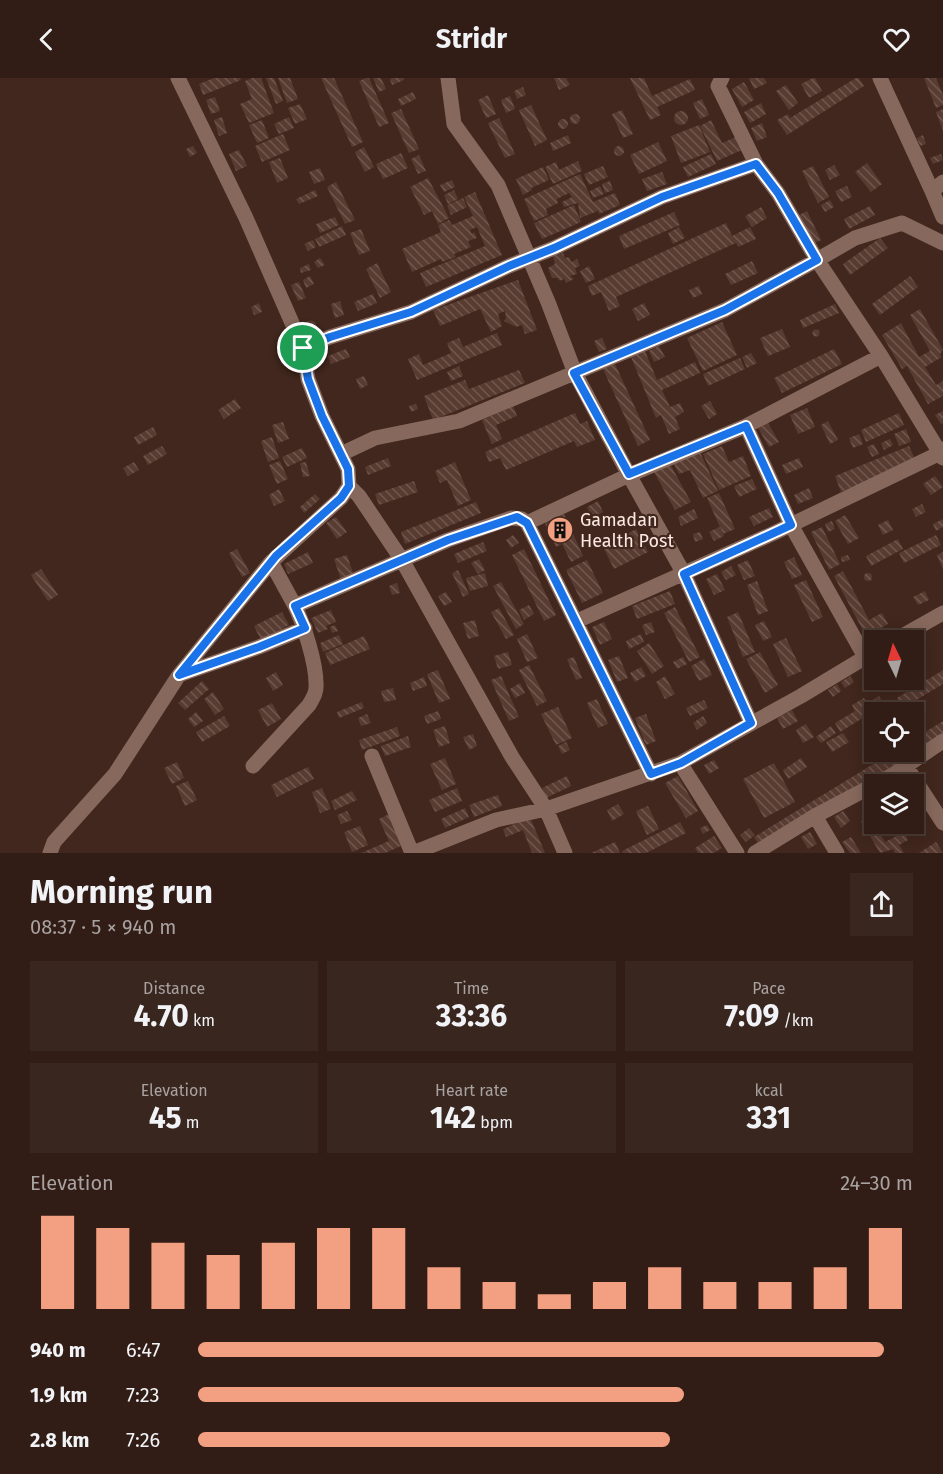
<!DOCTYPE html>
<meta charset="utf-8">
<style>
:root{--surface:#311d16;--page:#39261f;--text:#f1f3f6;--muted:#a8a2a1;--line:#4c3b35;--accent:#f2a081}
body{margin:0;font-family:"Fira Sans",sans-serif;background:var(--page);color:var(--text);height:100vh;display:flex;flex-direction:column;font-size:22px;white-space:nowrap}
*{box-sizing:border-box;margin:0}
p{font-size:20px;color:var(--muted)}
.icon{flex:none;width:33px;height:33px;fill:none;stroke:currentColor;stroke-width:2;stroke-linecap:round;stroke-linejoin:round}
.map{position:relative;height:775px;overflow:hidden}
.panel{display:flex;flex-direction:column;background:var(--surface);flex:1}
.panel>*{flex:none}
.needle{width:39px;rotate:355deg}
.buttons{position:absolute;left:864px;top:552px;display:grid;gap:12px}
.buttons a{display:grid;place-items:center;width:60px;height:60px;border-radius:0px;background:var(--surface);box-shadow:0 3px 15px #0003,0 0 0 2px var(--line);font-size:30px}
.pin{position:absolute;display:grid;place-items:center;width:51px;height:51px;color:#fff;margin:-26px;border:3px solid #fff;border-radius:50%;box-shadow:0 2px 6px #0007}
.round{display:grid;place-items:center;flex:none;width:63px;height:63px;border-radius:0px;background:var(--page)}
.headline{display:flex;align-items:center;justify-content:space-between;height:102px;padding:0 30px}
h1{font-size:33px;font-weight:700;line-height:45px}
.metrics{display:grid;grid-template-columns:repeat(3,1fr);gap:9px;height:102px;padding:6px 30px}
.metrics div{display:grid;align-content:center;border-radius:0px;background:var(--page);text-align:center}
.metrics b{font-size:30px;font-weight:700}
.metrics small{font-size:16px;font-weight:400}
.metrics p{font-size:16px}
.chart{height:168px;padding:12px 30px}
.chart p{display:flex;justify-content:space-between}
.chart svg{width:100%;height:108px;margin-top:6px;stroke:var(--accent);stroke-width:6}
ul{padding:0 30px;list-style:none;font-size:20px}
li{display:grid;grid-template-columns:96px 72px 1fr;align-items:center;height:45px}
li i{height:15px;border-radius:8px;background:var(--accent)}
header{display:flex;justify-content:space-between;align-items:center;height:78px;padding:0 30px;background:var(--surface);font-size:27px;font-weight:700}
.map>svg:first-child{display:block}
.building{fill:url(#building-back-hatch)}
.lines{fill:none;stroke-linecap:round;stroke-linejoin:round}
.minor{stroke:#87685c;stroke-width:15}
.route-casing{stroke:#fff;stroke-width:12}
.route{stroke:#1a73e8;stroke-width:8}
.labels{text-anchor:middle;stroke-width:4.5;stroke-linejoin:round;paint-order:stroke}
.poi-label{font-size:18px;fill:#fce9e2;stroke:#41271d;text-anchor:start}
</style>
<header><svg class="icon" aria-label="back" viewBox="0 0 24 24"><path d="M15 5l-7 7 7 7"/></svg>Stridr<svg class="icon" aria-label="heart" viewBox="0 0 24 24"><path d="M12 20l-8-8c-3-5 5-10 8-4 3-6 11-1 8 4z"/></svg></header>
<div class="map">
<svg width="943" height="775" viewBox="0 0 943 775">
<defs>
<pattern id="building-back-hatch" width="6" height="6" patternUnits="userSpaceOnUse" patternTransform="scale(1.5)"><rect width="6" height="6" fill="#583b31"/><path d="M-1 5l2 2M0 0l6 6M5-1l2 2" fill="none" stroke="#71574f"/></pattern>
</defs>
<rect width="100%" height="100%" fill="#41271d"/>
<path class="building" d="M214 0H240L241 2 203 17 199 6Z
M252 0H261L274 35 249 45 240 26 252 21 245 3Z
M266 0H274L283 23 276 26Z
M278 0H290L298 21 287 25Z
M321 0H334L363 64 352 69Z
M366 0H369L389 45 379 49 359 3Z
M373 0H381L386 11 379 14Z
M392 0H404V2L392 7 390 1Z
M554 0H566L570 7 559 12Z
M630 0H644L652 18 690 1 695 12 657 29 661 37 650 42Z
M749 0H764L767 5 754 11Z
M813 0H815L822 13 809 20 801 6Z
M856 0H859L864 8 787 57 777 42 788 36 790 40Z
M924 0H936L943 17V27L936 30Z
M744 4 754 22 742 29 732 11Z
M786 7 798 25 789 32 776 13Z
M523 9 526 17 517 21 514 13Z
M413 14 416 21 401 28 398 21Z
M488 17 496 36 486 40 478 22Z
M510 18 515 31 506 35 501 22Z
M215 19 220 33 211 36 206 22Z
M702 21 709 37 700 41 693 25Z
M761 25 766 36 750 45 744 34Z
M300 26 307 41 295 46 288 30Z
M531 27 547 62 535 68 519 32Z
M401 31 419 71 409 75 391 35Z
M943 31V53L936 34Z
M622 32 633 56 623 60 612 36Z
M674 40a7 7 0 1 1 14 0a7 7 0 1 1-14 0Z
M570 41a5 5 0 1 1 10 0a5 5 0 1 1-10 0Z
M222 39 227 55 219 58 214 42Z
M289 39 294 50 279 56 274 46Z
M499 40 515 76 505 80 488 45Z
M558 46a5 5 0 1 1 10 0a5 5 0 1 1-10 0Z
M262 42 269 60 257 65 249 47Z
M711 42 722 65 736 59 742 72 717 83 700 48Z
M762 45 767 59 757 63 751 50Z
M699 47 710 74 681 85 671 58Z
M283 56 290 72 262 84 255 68Z
M568 57 571 65 553 73 550 65Z
M923 57 926 66 920 68 917 60Z
M658 64 667 83 639 96 630 77Z
M614 73a5 5 0 1 1 10 0a5 5 0 1 1-10 0Z
M193 68 197 75 190 79 186 71Z
M364 69 374 89 365 94 355 74Z
M239 72 247 88 236 93 229 76Z
M401 75 408 90 383 101 376 86Z
M711 76 716 86 688 99 683 89Z
M941 76 943 82 933 86 930 80Z
M419 77 426 93 418 96 411 81Z
M280 80 288 100 277 105 269 84Z
M578 83 582 93 553 106 545 89 556 84 559 92Z
M867 85 882 106 871 114 855 94Z
M834 87 840 97 830 102 825 92Z
M603 88 608 99 589 107 584 96Z
M813 88 829 119 818 125 802 93Z
M543 89 549 102 531 110 532 112 523 117 516 101Z
M320 90 325 102 314 106 309 94Z
M662 94 667 106 647 113 642 101Z
M580 96 593 124 615 115 620 127 599 136 598 133 580 140 578 125 564 129 562 124 572 119 569 115 557 121 558 125 546 131 548 137 534 143 524 121Z
M428 100 449 140 438 146 432 133 424 137 410 109Z
M452 102 455 109 444 114 440 107Z
M610 103 613 112 605 115 602 106Z
M336 104 355 142 345 146 327 109Z
M600 108 604 116 593 120 590 113Z
M847 108 852 119 841 124 835 113Z
M315 112 318 118 299 126 296 121Z
M454 112 458 121 448 126 444 117Z
M475 114 502 177 426 209 420 195 485 168 477 149 470 152 472 156 474 154 477 160 468 163 471 169 454 176 456 179 442 184 441 181 412 194 402 171 441 154 438 147 449 142 452 147 473 138 464 119Z
M463 120 467 129 451 137 447 127Z
M830 122 834 129 825 134 821 127Z
M574 127 581 144 542 161 534 145Z
M870 128 875 137 849 151 844 141Z
M761 129 767 140 752 149 745 138Z
M807 133 821 162 811 167 797 138Z
M674 134 680 147 624 171 619 158Z
M335 139 339 147 320 155 316 146Z
M726 145 732 158 750 149 756 161 738 169 736 165 616 219 620 228 609 233 601 214 592 218 588 208Z
M342 148 346 157 319 169 315 161Z
M679 149 685 160 673 166 668 155Z
M361 151 370 173 359 177 350 155Z
M880 160 888 170 850 197 843 186Z
M313 162 316 169 308 173 304 166Z
M563 175 565 180 569 179 571 184 577 181 580 188 575 190 577 196 570 198 574 201 566 205 564 201 560 203 557 200H552L548 190 555 186 553 178Z
M320 180 325 187 318 190 314 184Z
M752 183 758 195 731 207 725 196Z
M377 185 391 214 380 220 366 191Z
M309 186 311 192 301 195 300 190Z
M589 188 595 201 586 205 580 193Z
M310 198 314 206 306 210 303 202Z
M910 198 918 209 880 237 872 226Z
M518 202 537 252 525 256 522 247 516 249 504 243 506 240 505 233 498 236 502 248 491 254 480 231 440 248 433 232Z
M299 204 306 220 298 223 291 207Z
M699 208 702 216 693 220 689 212Z
M373 216 377 225 358 233 354 224Z
M340 223 344 237 335 240 331 226Z
M259 225 262 234 254 237 251 229Z
M644 225 650 237 638 243 632 231Z
M835 226 839 235 803 250 800 242Z
M920 231 943 272 940 276 942 279 925 289 936 307 943 303V318L928 326 907 288 902 291 882 257 901 245 919 279 930 273 910 237Z
M305.5 248a5.5 5.5 0 1 1 11 0a5.5 5.5 0 1 1-11 0Z
M722 244 737 277 703 293 687 260Z
M782 251 790 269 768 278 760 260Z
M812.5 255a3.5 3.5 0 1 1 7 0a3.5 3.5 0 1 1-7 0Z
M497 255 502 267 417 302 408 281 419 276 423 287 451 275 447 265 459 260 463 269Z
M602 260 607 271 599 274 594 263Z
M659 268 665 279 654 284 649 273Z
M346 271 350 279 331 286 328 278Z
M834 271 842 286 782 315 774 300Z
M645 273 657 302 695 284 700 295 662 312 670 329 680 325 684 334 675 339 680 351 669 356 661 337 656 340 631 279Z
M751 275 757 285 747 290 742 279Z
M740 280 745 291 708 308 703 296Z
M615 286 650 362 638 368 603 291Z
M459 288 463 298 451 303 447 294Z
M519 292 525 305 433 342 424 318 465 302 469 311Z
M364 298 368 307 360 311 356 301Z
M235 321 241 330 224 341 218 332Z
M710 323 717 336 709 341 701 328Z
M416 326 418 331 411 334 409 328Z
M513 328 517 338 496 347 502 361 492 366 482 342Z
M807 330 815 349 798 356 790 337Z
M943 333V345L941 346 935 337Z
M575 335 580 346 587 343 595 362 577 369 574 363 506 392 500 380 489 384 485 374Z
M899 335 904 347 866 364 861 352Z
M828 343 838 362 830 366 821 347Z
M283 344 289 361 278 365 272 347Z
M768 345 779 364 769 369 758 350Z
M153 349 157 357 138 367 134 359Z
M906 351 911 364 899 368 894 356Z
M859 356 863 366 853 370 849 360Z
M272 359 279 380 268 384 261 363Z
M890 361 893 367 884 372 881 365Z
M874 366 879 376 872 379 867 369Z
M162 368 167 376 148 387 143 378Z
M722 368 729 384 743 378 751 398 719 412 703 376Z
M909 368 916 383 841 414 835 398Z
M302 370 307 380 287 389 282 379Z
M700 374 718 413 703 420 690 392 679 396 674 386Z
M388 380 391 388 368 397 365 389Z
M799 380 803 389 786 396 782 387Z
M280 383 288 401 277 406 269 387Z
M134 384 139 392 128 398 123 390Z
M306 384 310 398 303 399 300 385Z
M455 384 471 422 458 428 447 402 440 405 435 393Z
M670 386 691 424 675 432 654 394Z
M935 398 943 409 931 417 923 406Z
M752 401 757 411 739 419 734 408Z
M414 403 418 414 379 427 375 416Z
M809 410 813 420 798 426 794 417Z
M279 411 285 423 274 428 269 417Z
M719 415 735 451 723 456 707 420Z
M315 416 320 421 304 435 300 429Z
M598 423 603 434 592 440 587 429Z
M476 424 481 435 405 466 401 454Z
M922 426 926 434 916 439 912 431Z
M769 430 773 439 754 448 749 439Z
M694 431 698 440 681 448 678 439Z
M564 436 583 478 571 484 562 466 556 469 545 445Z
M845 437 859 460 848 466 835 443Z
M336 439 347 454 337 461 326 445Z
M943 441V449L936 453 933 446Z
M888 442 893 452 883 457 878 447Z
M832 443 835 451 828 454 825 446Z
M719 449 724 458 714 463 709 454Z
M822 449 840 486 829 492 811 454Z
M636 451 648 474 614 491 603 469Z
M700 454 703 461 695 464 693 456Z
M513 457 519 465 511 470 506 462Z
M936 457 941 467 904 485 899 475Z
M898 461 903 471 871 488 866 478Z
M483 464 487 473 458 485 454 476Z
M237 471 250 495 242 499 229 475Z
M524 471 556 537 544 543 512 477Z
M308 474 313 485 288 496 284 486Z
M943 474V492L937 477Z
M347 477 354 498 341 502 334 481Z
M848 477 850 482 842 484 841 479Z
M794 479 802 497 792 501 784 484Z
M479 481 485 492 478 496 471 485Z
M587 482 603 515 582 525 566 492Z
M748 482 755 498 744 502 737 487Z
M731 488 736 497 726 502 721 494Z
M41 491 58 517 48 523 31 497Z
M458 492 469 516 463 519 452 495Z
M843 493 869 542 882 535 888 546 866 558 834 498Z
M485 495 488 508 470 513 466 500Z
M864 499a4 4 0 1 1 8 0a4 4 0 1 1-8 0Z
M717 496 725 512 714 517 706 501Z
M806 502 823 539 812 544 794 507Z
M757 503 768 533 758 537 747 507Z
M501 504 524 546 516 551 493 508Z
M397 505 400 515 392 517 389 508Z
M670 513 675 526 637 541 632 528Z
M925 513 929 522 918 527 913 519Z
M446 514 452 524 444 528 438 518Z
M529 527 534 536 524 542 519 532Z
M675 529 700 579 689 584 664 535Z
M499 530 514 557 506 561 491 534Z
M331 532 336 544 326 548 328 551 318 555 311 540Z
M282 534 289 547 261 562 254 548Z
M738 534 755 574 743 579 727 539Z
M475 542 479 558 468 561 463 545Z
M764 543 772 559 763 563 755 547Z
M604 544 612 561 600 567 592 549Z
M651 544 655 554 646 557 642 547Z
M335 547 338 553 332 555 330 549Z
M527 556 538 580 527 584 517 561Z
M641 556 644 564 629 571 626 563Z
M339 557 343 566 323 574 320 565Z
M364 558 370 571 330 587 325 575Z
M786 560 802 593 788 599 773 566Z
M649 565 664 588 652 596 637 573Z
M508 574 512 587 498 591 494 578Z
M760 574 778 607 765 615 746 581Z
M619 578 628 600 617 604 608 582Z
M574 579 582 600 576 602 567 581Z
M683 579 687 586 677 591 673 584Z
M704 581 712 597 699 603 691 588Z
M529 587 547 623 537 628 519 592Z
M641 589 646 598 635 604 630 595Z
M438 592 450 621 439 625 427 596Z
M943 592V606L903 630 897 620 911 611 906 602H914V598L921 593 927 602Z
M276 594 283 607 273 613 266 600Z
M501 598 519 639 509 643 491 602Z
M665 598 675 616 665 621 656 604Z
M850 598 854 604 845 610 841 604Z
M424 599 427 608 413 613 410 605Z
M202 603 209 611 185 632 178 625Z
M520 605 525 615 515 620 510 611Z
M837 606 841 613 833 619 828 612Z
M393 610 396 622 384 624 381 613Z
M213 614 224 631 215 637 204 621Z
M879 618 884 627 840 654 835 645 855 633 852 627 864 620 867 626Z
M597 621 608 646 598 650 587 625Z
M704 622 708 630 690 638 686 630Z
M362 624 364 630 339 640 337 634Z
M272 625 281 641 267 649 258 632Z
M558 629 572 660 556 667 541 636Z
M792 632 798 643 783 651 777 640Z
M438 633 441 641 427 646 424 638Z
M196 634 203 643 194 649 188 641Z
M367 636 371 645 361 648 358 640Z
M646 636 656 663 646 667 635 640Z
M224 638 230 648 202 664 196 654Z
M703 638 707 645 697 652 693 645Z
M943 643V657L761 770 754 759 893 674H914V661Z
M806 646 814 659 803 665 796 652Z
M445 648 450 665 439 669 433 652Z
M831 648 836 655 821 665 816 659Z
M397 649 400 658 362 672 359 662Z
M843 655 849 664 832 674 826 664Z
M473 656 477 668 469 672 463 659Z
M408 658 411 669 385 678 381 668Z
M566 664 570 672 562 676 558 668Z
M445 680 456 706 442 712 430 686Z
M801 680 807 689 788 701 783 692Z
M714 682 719 690 709 696 704 687Z
M177 684 184 700 172 706 164 690Z
M774 685 795 724 764 740 743 701Z
M308 689 314 701 277 719 271 707Z
M567 698 571 708 546 720 542 710Z
M678 698 698 733 686 740 665 705Z
M188 703 197 722 185 728 176 708Z
M322 710 331 731 320 735 312 714Z
M457 710 462 723 435 734 429 722Z
M352 713 357 722 335 732 331 723Z
M874 714V727L868 718Z
M498 717 502 728 474 739 469 727Z
M618 726 624 736 612 743 607 732Z
M648 728 659 751 647 757 636 733Z
M465 730 469 739 445 750 441 741Z
M347 733 352 742 341 746 337 737Z
M843 733 850 743 841 750 834 739Z
M389 736 403 767 385 775H361L389 763 379 741Z
M870 738 885 764 904 754 908 762 899 767 904 775H895L893 771 880 775 861 743Z
M530 739 545 775H532L523 752 506 759 503 751Z
M680 744 686 755 646 775H623L622 773Z
M877 746H899L882 755Z
M707 747 710 752 703 756 700 750Z
M360 748 368 767 352 774 344 754Z
M749 750 755 757 746 764 740 757Z
M810 754 817 766 808 771 801 759Z
M714 758 722 770 714 775H698L695 770Z
M851 759 861 775H850L842 764Z
M615 764 620 775H591Z
M936 764 943 775H919Z"/>
<g class="lines">
<path class="minor" d="M178 0 246 140 303 270
M448 0 454 46 498 107 548 224 575 295 629 397 746 348 881 278
M722 0 718 8 756 86
M880 0 932 113
M943 104 932 113 943 139
M746 348 791 447 865 579
M341 376 375 360 459 343 725 232 817 182 881 278 943 380
M349 408 359 418 402 482 512 679 546 731 565 775
M527 445 629 397 684 496 751 645
M271 484 295 528 448 462 511 440 522 441 527 445 651 696
M577 543 772 456 940 375 943 371
M895 562 943 535
M179 597 259 569 305 550
M372 678 412 775
M680 685 737 775
M253 688 309 627C313 620 317 614 316 605 316 585 304 547 295 528
M906 688 943 745
M815 738 837 775
M50 775 54 764 115 696 179 597 271 484 341 420 349 408 348 391 322 338 308 301 303 270 330 259 411 234 509 188 554 170 662 119 756 86 778 115 817 182 855 160 902 145 943 165
M413 775 496 742 546 731 680 685 801 618 874 574
M755 775 815 738 891 698 943 663"/>
</g>
<g class="lines">
<defs>
<path id="route" d="M756 86 778 115 817 182 725 232 574 295 629 396 746 348 791 447 684 496 751 645 681 685 651 696 527 445 517 439 448 462 295 528 305 550 259 569 179 597 276 478 341 420 349 408 348 391 322 338 308 301 303 270 330 259 411 234 509 188 554 170 662 119Z"/>
</defs>
<use href="#route" class="route-casing"/>
<use href="#route" class="route"/>
</g>
<defs>
<symbol id="building-disc" viewBox="-11 -11 22 22"><circle r="9.5" fill="#f2a081" stroke="#41271d"/><path d="M-4-6H4V6H1V3H-1V6H-4ZM-2.5-4.3h1.7v1.8h-1.7ZM.8-4.3h1.7v1.8H.8ZM-2.5-1h1.7V.8h-1.7ZM.8-1h1.7V.8H.8Z" fill="#111"/></symbol>
</defs>
<g fill-rule="evenodd">
<use href="#building-disc" x="545" y="437" width="30" height="30"/>
</g>
<g class="labels">
<g class="poi-label">
<text x="580" y="448">Gamadan<tspan x="580" dy="21">Health Post</tspan></text>
</g>
</g>
</svg>
<div class="buttons">
<a><svg class="needle" viewBox="-14 -14 28 28"><path d="M0-13l5 13h-10z" fill="#e53935"/><path d="M0 13l5-13h-10z" fill="#a8a2a1"/></svg></a>
<a><svg class="icon" aria-label="locate" viewBox="0 0 24 24"><circle cx="12" cy="12" r="6"/><path d="M12 2v4M12 18v4M2 12h4M18 12h4"/></svg></a>
<a><svg class="icon" aria-label="layers" viewBox="0 0 24 24"><path d="M12 4l9 5-9 5-9-5zM3 14l9 5 9-5"/></svg></a>
</div>
<div class="pin" style="left:303px;top:270px;background:#1e9e55"><svg class="icon" aria-label="arrive" viewBox="0 0 24 24"><path d="M6 21V4h12l-3 4 3 4H6"/></svg></div>
</div>
<section class="panel">
<div class="headline"><div><h1>Morning run</h1><p>08:37 · 5 × 940 m</p></div><a class="round"><svg class="icon" aria-label="share" viewBox="0 0 24 24"><path d="M12 15V3M7 8l5-5 5 5M5 13v7h14v-7"/></svg></a></div>
<div class="metrics">
<div><p>Distance</p><b>4.70<small> km</small></b></div>
<div><p>Time</p><b>33:36</b></div>
<div><p>Pace</p><b>7:09<small> /km</small></b></div>
</div>
<div class="metrics">
<div><p>Elevation</p><b>45<small> m</small></b></div>
<div><p>Heart rate</p><b>142<small> bpm</small></b></div>
<div><p>kcal</p><b>331</b></div>
</div>
<div class="chart"><p><span>Elevation</span>24–30 m</p>
<svg viewBox="0 0 160 44" preserveAspectRatio="none"><path d="M5 44V6M15 44V11M25 44V17M35 44V22M45 44V17M55 44V11M65 44V11M75 44V27M85 44V33M95 44V38M105 44V33M115 44V27M125 44V33M135 44V33M145 44V27M155 44V11"/></svg>
</div>
<ul>
<li><b>940 m</b>6:47<i style="width:96%"></i></li>
<li><b>1.9 km</b>7:23<i style="width:68%"></i></li>
<li><b>2.8 km</b>7:26<i style="width:66%"></i></li>
</ul>
</section>
